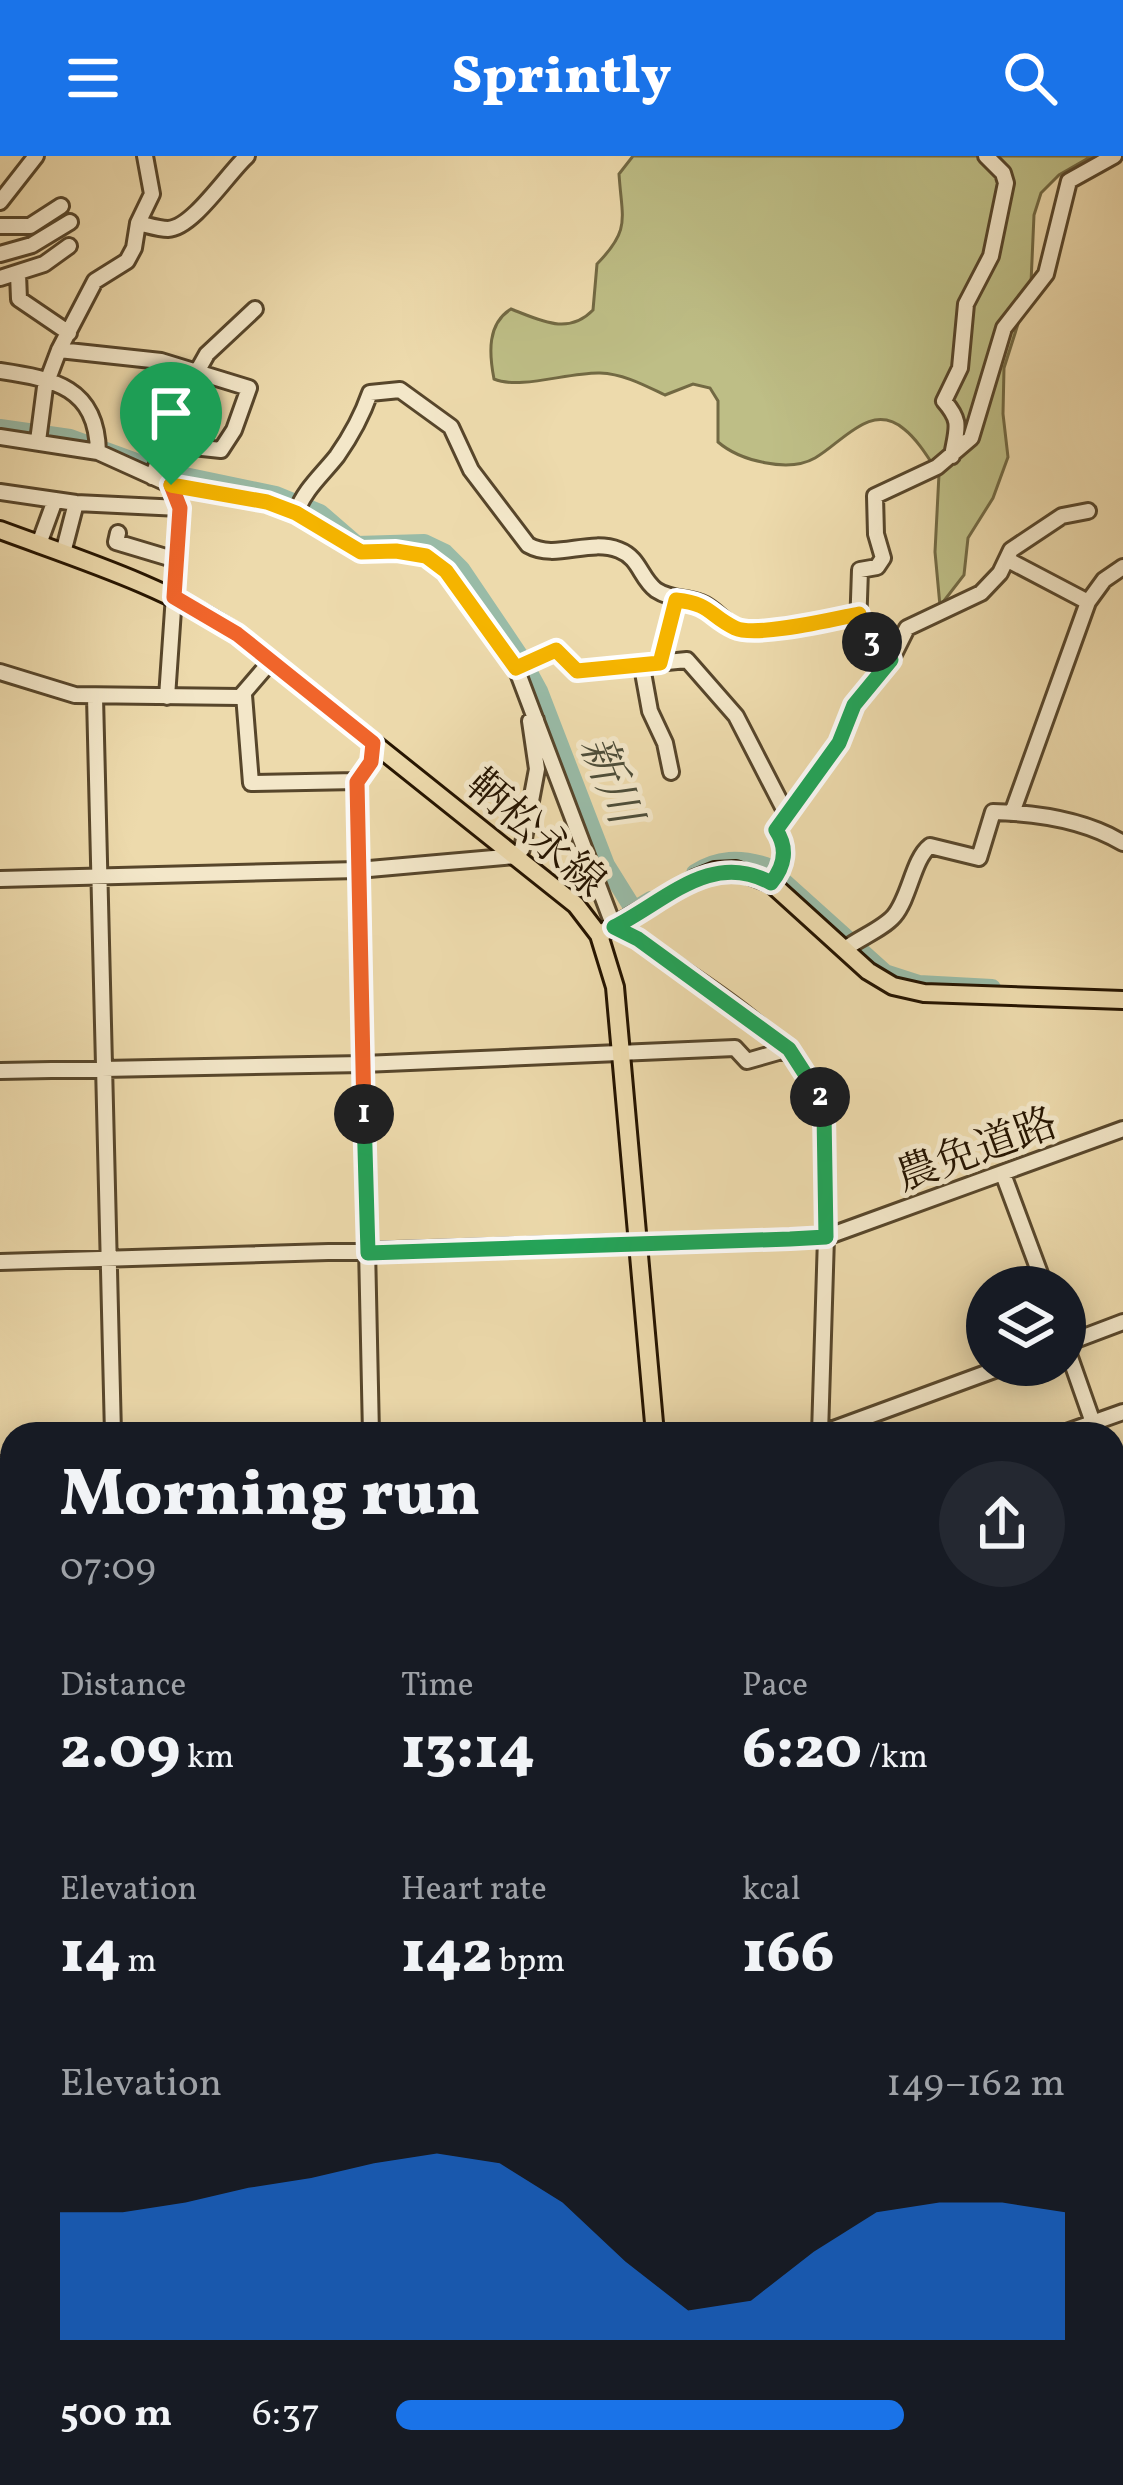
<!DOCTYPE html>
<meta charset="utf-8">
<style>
:root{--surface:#171b24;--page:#242831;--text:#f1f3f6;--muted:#9ea1a6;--accent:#1a73e8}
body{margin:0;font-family:Vollkorn,"Noto Serif JP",serif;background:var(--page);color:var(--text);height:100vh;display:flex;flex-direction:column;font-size:45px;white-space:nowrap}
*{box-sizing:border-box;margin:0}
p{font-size:39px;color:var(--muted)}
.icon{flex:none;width:66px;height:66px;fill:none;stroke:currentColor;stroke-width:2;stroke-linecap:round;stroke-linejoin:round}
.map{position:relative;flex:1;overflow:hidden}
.panel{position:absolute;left:0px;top:1266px;width:1125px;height:1065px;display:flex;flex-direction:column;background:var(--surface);border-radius:36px 36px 0 0;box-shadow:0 6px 30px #0003}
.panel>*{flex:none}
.tools{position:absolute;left:966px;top:1110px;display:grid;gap:24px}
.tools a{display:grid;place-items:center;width:120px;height:120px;border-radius:50%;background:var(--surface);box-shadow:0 6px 30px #0003;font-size:60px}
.pin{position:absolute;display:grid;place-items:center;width:102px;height:102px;color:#fff;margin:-123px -51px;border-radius:50% 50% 50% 0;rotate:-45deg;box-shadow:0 0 12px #0007}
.pin .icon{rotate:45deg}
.km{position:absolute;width:60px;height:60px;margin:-30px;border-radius:50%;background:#222;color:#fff;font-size:33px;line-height:60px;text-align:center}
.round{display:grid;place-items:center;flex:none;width:126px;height:126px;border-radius:63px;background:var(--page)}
.headline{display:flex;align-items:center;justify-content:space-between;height:204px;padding:0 60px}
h1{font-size:66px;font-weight:800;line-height:90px}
.stats{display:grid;grid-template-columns:repeat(3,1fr);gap:18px;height:204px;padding:12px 60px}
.stats div{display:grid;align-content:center}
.stats b{font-size:60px;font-weight:800}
.stats small{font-size:33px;font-weight:400}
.stats p{font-size:33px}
.chart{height:336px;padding:24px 60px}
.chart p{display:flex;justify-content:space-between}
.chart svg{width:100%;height:216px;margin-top:12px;fill:var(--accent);opacity:.7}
ul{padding:0 60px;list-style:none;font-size:39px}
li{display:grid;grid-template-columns:192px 144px 1fr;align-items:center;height:90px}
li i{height:30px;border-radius:15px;background:var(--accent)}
header{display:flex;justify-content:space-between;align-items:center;height:156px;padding:0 60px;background:var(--accent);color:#fff;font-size:54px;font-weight:800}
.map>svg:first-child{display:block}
.green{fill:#bebe86;stroke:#726943;stroke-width:3}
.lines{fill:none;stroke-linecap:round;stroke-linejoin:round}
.river{stroke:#99bba7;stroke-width:18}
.minor-casing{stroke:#57462b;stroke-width:20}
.major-casing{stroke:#251400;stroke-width:22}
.minor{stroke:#f3e7c9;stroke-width:14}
.major{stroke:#eddaac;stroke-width:16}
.split-1-casing{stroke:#fff;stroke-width:24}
.split-2-casing{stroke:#fff;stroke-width:24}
.split-3-casing{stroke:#fff;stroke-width:24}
.split-4-casing{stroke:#fff;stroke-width:24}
.split-1{stroke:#f0652b;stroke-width:15}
.split-2{stroke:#22a559;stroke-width:15}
.split-3{stroke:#22a559;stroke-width:15}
.split-4{stroke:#f5b400;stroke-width:15}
.labels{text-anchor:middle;stroke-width:10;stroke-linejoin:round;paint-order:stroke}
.street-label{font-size:42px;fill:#251400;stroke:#f3e7c9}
.water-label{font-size:45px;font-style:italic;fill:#4e4e3a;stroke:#f3e7c9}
</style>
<header><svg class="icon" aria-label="menu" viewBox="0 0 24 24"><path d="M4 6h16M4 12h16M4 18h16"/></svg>Sprintly<svg class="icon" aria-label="search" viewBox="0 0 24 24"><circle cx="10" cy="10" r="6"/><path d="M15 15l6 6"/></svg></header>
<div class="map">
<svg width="1123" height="2329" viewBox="0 0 1123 2329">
<rect width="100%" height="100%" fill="#eddaac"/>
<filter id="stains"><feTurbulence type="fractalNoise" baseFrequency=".00167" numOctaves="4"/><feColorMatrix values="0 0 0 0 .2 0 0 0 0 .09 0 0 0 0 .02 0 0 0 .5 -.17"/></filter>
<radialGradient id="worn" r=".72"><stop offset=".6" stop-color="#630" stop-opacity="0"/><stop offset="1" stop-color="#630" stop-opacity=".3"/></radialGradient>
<path class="green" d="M633 0H1092L1059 19 1041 37 1034 59 1031 127 1004 212 1003 258 1008 301 993 342 968 382 964 419 940 450 935 396 939 318C929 303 918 284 904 273 871 245 843 286 815 302 789 317 740 305 718 286V245L710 232 693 228 665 239C644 229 624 218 600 217 569 216 520 234 494 223 489 197 487 168 511 153 540 164 568 180 593 154L597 108C631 73 622 64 619 18Z
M1123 2141V2329H829L833 2319H1113V2144Z"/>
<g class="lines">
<path class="river" d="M0 272 70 282 161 315 276 339 320 357 357 389 424 387 445 397 461 413 521 502 539 535 606 709 634 754 651 744
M695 717C718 702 740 702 766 710L885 817 919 828 992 832
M737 2319 740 2329"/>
<defs>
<path id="minor" d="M0 46 36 0
M138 67C147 69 159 73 168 73 193 72 228 17 247 0
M0 70H30L61 50
M0 98 32 89 70 66
M18 118 19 143 69 177
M0 122 44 108 69 90
M59 194 161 205 249 232 234 274 221 294 165 288 152 321
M198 214 207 198 255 153
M0 215C54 223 97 231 98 296
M0 281 98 296 171 329 267 346 296 357 361 396 396 395 426 400 445 415 516 512 614 771 638 783C696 825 808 886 824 957L826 1081 820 1278 1008 1209
M38 285 45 231 59 194 95 125 127 105 134 92 138 67 152 38 145 0
M952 300C957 271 962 266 944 245L960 212 966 148 991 100 1006 27 1003 17 986 0
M0 336 76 347 180 352
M296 357C304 334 322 319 337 300 351 280 362 260 370 237L400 234 451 271 471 314 528 389C556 405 588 382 619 394 640 402 640 422 656 434 671 444 686 441 701 447 715 452 725 468 739 473 761 481 834 463 859 458
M118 377 116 386 176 404
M39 388 55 344
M63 397 76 347
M1008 404 1088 446
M891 504 858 472 860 414 877 411 883 402 876 378 875 340 937 311 971 282 1004 172 1046 118 1069 25 1114 0
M660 507 676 444
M642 511 650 555 665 587 671 616
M516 512 556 494 577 515 687 504 736 560 787 659
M0 516 75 539 240 541 271 505
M244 539 251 627 357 625
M95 541 113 1278
M167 541 180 352 171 329
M1012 657 1088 446 1104 424 1123 411
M0 723 358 714 515 700 522 693 537 613 530 565 536 564
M771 727C785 710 788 692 776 674L839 587 854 549 891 504 907 472 981 437 1000 417 1011 394 1062 360 1088 355
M845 793C859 782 883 773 894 760 910 741 913 703 930 690L979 702 993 656C1037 657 1085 664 1123 687
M0 915 363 908 735 892 747 905 789 893
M1003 1018 1045 1131
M0 1106 826 1081 1123 973
M1065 1187 1097 1278
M1065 1188 1123 1166
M371 1278 357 625 371 606 373 587
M1061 1278 1123 1256
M0 1308H12
M1113 1331 1123 1360
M1113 1380 1123 1377
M0 1409 12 1408
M1113 1438 1123 1434
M1113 1495 1123 1492
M0 1535 12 1552
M1113 1583 1123 1584
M1113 1691 1123 1660
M1113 1714 1123 1720
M0 1731 12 1735
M0 1792 12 1797
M0 1849 12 1854
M0 1909 12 1914
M0 1968 12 1974
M1113 2024 1123 2010
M0 2039 12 2004
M0 2086 12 2090
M0 2183 11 2155
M0 2203 12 2208
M0 2271 12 2277
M89 2319 105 2329
M227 2319 234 2329
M598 2319V2329
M727 2319 732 2329
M331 2329 337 2319"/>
<path id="major" d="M0 374C81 404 165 430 237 478L576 749 599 779 615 831 655 1278
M599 779 695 723 715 715 736 714 771 727 868 815 893 830 924 837 1123 844
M702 2329 703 2319"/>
</defs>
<use href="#minor" class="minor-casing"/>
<use href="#major" class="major-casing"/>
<use href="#minor" class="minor"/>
<use href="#major" class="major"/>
</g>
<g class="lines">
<defs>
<path id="split-1" d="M171 329 180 352 174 441 237 478 373 587 371 606 357 626 364 958"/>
<path id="split-2" d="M364 958 368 1097 790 1083 826 1081 824 957 820 941"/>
<path id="split-3" d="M820 941 789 893 638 783 614 771C666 745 711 694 771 727 785 710 788 692 776 674L839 587 854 549 891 504 872 486"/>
<path id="split-4" d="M171 329 267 346 296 357 361 396 396 395 426 400 446 415 516 512 556 494 577 515 660 507 676 444C712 448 708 459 735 472 756 482 834 463 859 458L858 472 872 486"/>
</defs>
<use href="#split-1" class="split-1-casing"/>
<use href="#split-2" class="split-2-casing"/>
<use href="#split-3" class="split-3-casing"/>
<use href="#split-4" class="split-4-casing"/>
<use href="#split-1" class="split-1"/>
<use href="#split-2" class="split-2"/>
<use href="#split-3" class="split-3"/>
<use href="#split-4" class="split-4"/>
</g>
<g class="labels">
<g class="street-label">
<text transform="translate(537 676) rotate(41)" y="15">鞆松永線</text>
<text transform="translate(976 992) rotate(-20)" y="15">農免道路</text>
</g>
<g class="water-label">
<text transform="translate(612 623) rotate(68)" y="16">新川</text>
</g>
</g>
<rect width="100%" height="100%" filter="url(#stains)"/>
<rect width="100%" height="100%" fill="url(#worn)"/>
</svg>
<div class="tools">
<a><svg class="icon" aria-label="layers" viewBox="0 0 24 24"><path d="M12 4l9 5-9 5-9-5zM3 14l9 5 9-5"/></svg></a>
</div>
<div class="pin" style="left:171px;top:329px;background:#1e9e55"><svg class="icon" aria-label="arrive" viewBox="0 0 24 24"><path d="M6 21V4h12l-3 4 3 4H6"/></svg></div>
<b class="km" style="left:364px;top:958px">1</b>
<b class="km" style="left:820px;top:941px">2</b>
<b class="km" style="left:872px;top:486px">3</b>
<section class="panel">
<div class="headline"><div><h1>Morning run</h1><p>07:09</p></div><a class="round"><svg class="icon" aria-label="share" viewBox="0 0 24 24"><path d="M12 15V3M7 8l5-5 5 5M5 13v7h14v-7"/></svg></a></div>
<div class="stats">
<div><p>Distance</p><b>2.09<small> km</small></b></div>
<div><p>Time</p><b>13:14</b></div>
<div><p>Pace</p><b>6:20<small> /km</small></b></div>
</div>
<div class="stats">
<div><p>Elevation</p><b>14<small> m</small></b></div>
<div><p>Heart rate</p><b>142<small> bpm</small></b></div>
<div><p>kcal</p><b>166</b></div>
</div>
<div class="chart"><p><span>Elevation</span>149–162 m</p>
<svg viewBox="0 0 160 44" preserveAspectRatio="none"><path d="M0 44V18L10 18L20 16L30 13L40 11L50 8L60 6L70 8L80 16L90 28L100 38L110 36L120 26L130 18L140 16L150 16L160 18V44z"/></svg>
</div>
<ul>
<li><b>500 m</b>6:37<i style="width:76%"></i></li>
</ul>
</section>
</div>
